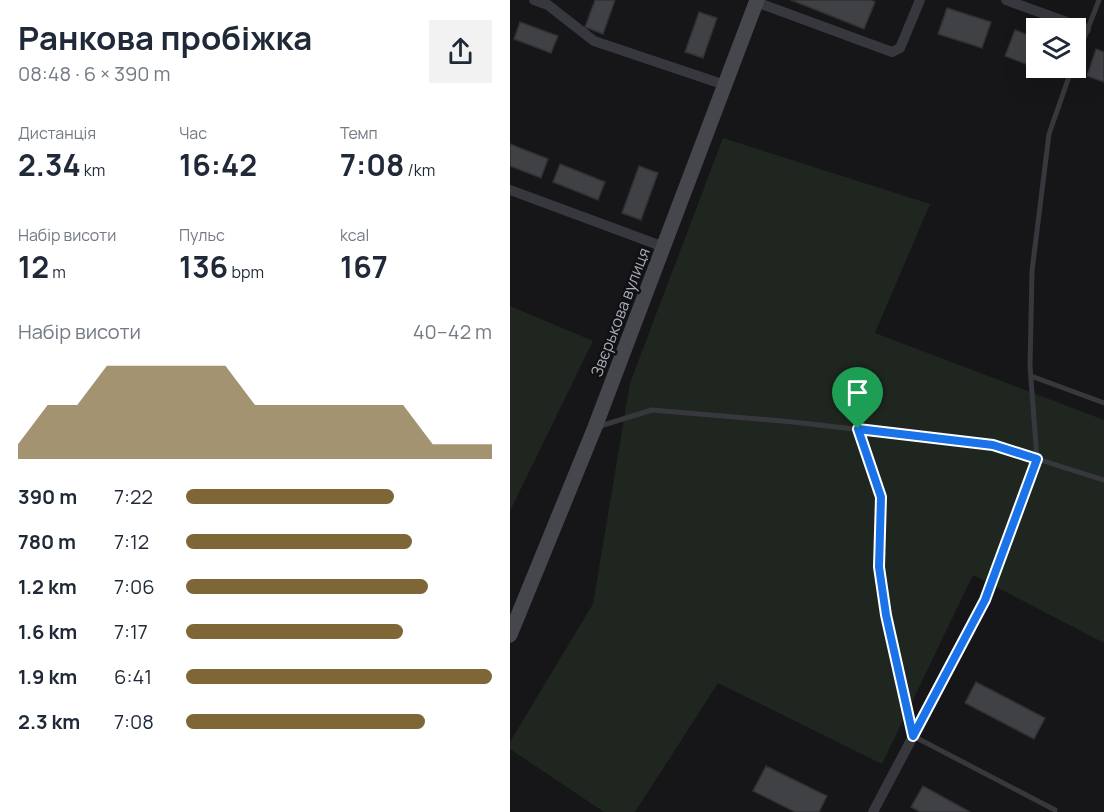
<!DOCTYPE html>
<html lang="uk">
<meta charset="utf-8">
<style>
:root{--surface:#fff;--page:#f2f2f3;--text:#1f2937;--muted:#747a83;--accent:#7e6636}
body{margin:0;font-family:Manrope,sans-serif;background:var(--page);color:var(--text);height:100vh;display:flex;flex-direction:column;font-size:22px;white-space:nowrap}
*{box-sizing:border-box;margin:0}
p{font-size:20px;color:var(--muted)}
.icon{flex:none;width:33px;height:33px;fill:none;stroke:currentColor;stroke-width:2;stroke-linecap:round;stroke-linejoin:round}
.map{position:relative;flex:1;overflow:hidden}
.panel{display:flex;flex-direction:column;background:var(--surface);width:510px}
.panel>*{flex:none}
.tools{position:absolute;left:516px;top:18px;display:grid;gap:12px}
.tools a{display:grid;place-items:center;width:60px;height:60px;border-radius:0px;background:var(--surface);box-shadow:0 6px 24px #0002;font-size:30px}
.pin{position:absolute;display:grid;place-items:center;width:51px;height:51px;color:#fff;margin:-62px -26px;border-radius:50% 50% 50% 0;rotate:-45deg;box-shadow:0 0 6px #0007}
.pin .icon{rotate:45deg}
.round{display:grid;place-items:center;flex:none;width:63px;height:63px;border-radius:0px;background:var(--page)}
.headline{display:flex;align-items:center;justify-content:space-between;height:102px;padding:0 18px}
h1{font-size:33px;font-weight:700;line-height:45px}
.figures{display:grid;grid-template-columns:repeat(3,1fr);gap:9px;height:102px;padding:6px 18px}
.figures div{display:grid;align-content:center}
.figures b{font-size:30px;font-weight:700}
.figures small{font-size:16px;font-weight:400}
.figures p{font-size:16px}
.chart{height:168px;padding:12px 18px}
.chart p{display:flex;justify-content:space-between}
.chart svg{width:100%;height:108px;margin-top:6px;fill:var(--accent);opacity:.7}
ul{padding:0 18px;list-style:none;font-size:20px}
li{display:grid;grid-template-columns:96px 72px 1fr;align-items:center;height:45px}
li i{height:15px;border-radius:8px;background:var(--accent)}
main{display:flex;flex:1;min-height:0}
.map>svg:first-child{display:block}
.green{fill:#1e261f}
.building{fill:#404145;stroke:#303034;stroke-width:1.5}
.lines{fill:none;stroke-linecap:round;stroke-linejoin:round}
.lane{stroke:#37383d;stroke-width:5}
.street{stroke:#37383d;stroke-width:10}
.secondary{stroke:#45474d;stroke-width:15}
.route-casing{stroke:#fff;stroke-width:12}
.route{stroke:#1a73e8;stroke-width:8}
.labels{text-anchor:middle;stroke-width:5;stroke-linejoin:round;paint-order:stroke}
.street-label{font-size:16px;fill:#a8adb8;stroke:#111113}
</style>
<main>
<section class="panel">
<div class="headline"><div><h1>Ранкова пробіжка</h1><p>08:48 · 6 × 390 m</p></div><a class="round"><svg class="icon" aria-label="share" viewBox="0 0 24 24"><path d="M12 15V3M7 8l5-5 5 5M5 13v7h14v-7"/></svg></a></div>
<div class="figures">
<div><p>Дистанція</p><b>2.34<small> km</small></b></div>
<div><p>Час</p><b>16:42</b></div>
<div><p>Темп</p><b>7:08<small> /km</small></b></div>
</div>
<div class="figures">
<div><p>Набір висоти</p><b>12<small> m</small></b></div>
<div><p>Пульс</p><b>136<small> bpm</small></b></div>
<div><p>kcal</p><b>167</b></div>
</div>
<div class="chart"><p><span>Набір висоти</span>40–42 m</p>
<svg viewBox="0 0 160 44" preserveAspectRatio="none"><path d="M0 44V38L10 22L20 22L30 6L40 6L50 6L60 6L70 6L80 22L90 22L100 22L110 22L120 22L130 22L140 38L150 38L160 38V44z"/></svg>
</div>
<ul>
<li><b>390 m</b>7:22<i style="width:68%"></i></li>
<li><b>780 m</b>7:12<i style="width:74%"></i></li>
<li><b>1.2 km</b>7:06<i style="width:79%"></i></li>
<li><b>1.6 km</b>7:17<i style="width:71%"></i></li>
<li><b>1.9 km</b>6:41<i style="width:100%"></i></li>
<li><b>2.3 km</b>7:08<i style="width:78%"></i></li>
</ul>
</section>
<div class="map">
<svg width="594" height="812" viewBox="0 0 594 812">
<rect width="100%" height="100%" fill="#161618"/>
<path class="green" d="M213 138 420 204 365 333 594 420V643L463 575 372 764 208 683 125 812H94L0 749V742L83 604 120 383Z
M0 306 83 341 0 511Z"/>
<path class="building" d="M85 0H105L93 34 75 27Z
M281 0H361L365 2 354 29Z
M437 8 481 22 472 48 428 34Z
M189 12 207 18 193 58 175 52Z
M10 22 48 36 41 53 4 39Z
M505 30 526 38V68H545L542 74 495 56Z
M586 49 594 52V82L577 76Z
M0 144 38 159 31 178 0 166Z
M50 164 95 182 88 200 43 182Z
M129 166 148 173 131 220 112 213Z
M466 682 535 718 524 739 455 703Z
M256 766 317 796 309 812H285L243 791Z
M413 786 460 812H410L401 807Z"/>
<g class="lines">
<path class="lane" d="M566 59 589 0
M521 376 594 403
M87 427 142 410 283 422 483 445 594 480
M348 429 371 497 369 567 376 615 403 736 545 810
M475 600 527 459 520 366 522 271 539 134 562 68"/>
<path class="street" d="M24 0 38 5 84 41 215 85
M496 0 576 29
M246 2 382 52 390 48 410 0
M0 190 154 247
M363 812 475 600"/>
<path class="secondary" d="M0 635 85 427 247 0"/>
</g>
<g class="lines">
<defs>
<path id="route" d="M348 429 483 445 527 459 475 600 403 736 376 615 369 567 371 497Z"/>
</defs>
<use href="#route" class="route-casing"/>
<use href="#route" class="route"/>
</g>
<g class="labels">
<g class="street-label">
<text transform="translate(110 312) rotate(-69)" y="6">Звєрькова вулиця</text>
</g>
</g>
</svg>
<div class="tools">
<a><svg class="icon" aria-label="layers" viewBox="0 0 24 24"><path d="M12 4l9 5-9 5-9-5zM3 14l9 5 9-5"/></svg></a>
</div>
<div class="pin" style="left:348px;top:429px;background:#1e9e55"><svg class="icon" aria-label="arrive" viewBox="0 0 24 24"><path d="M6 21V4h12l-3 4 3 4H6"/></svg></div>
</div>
</main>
